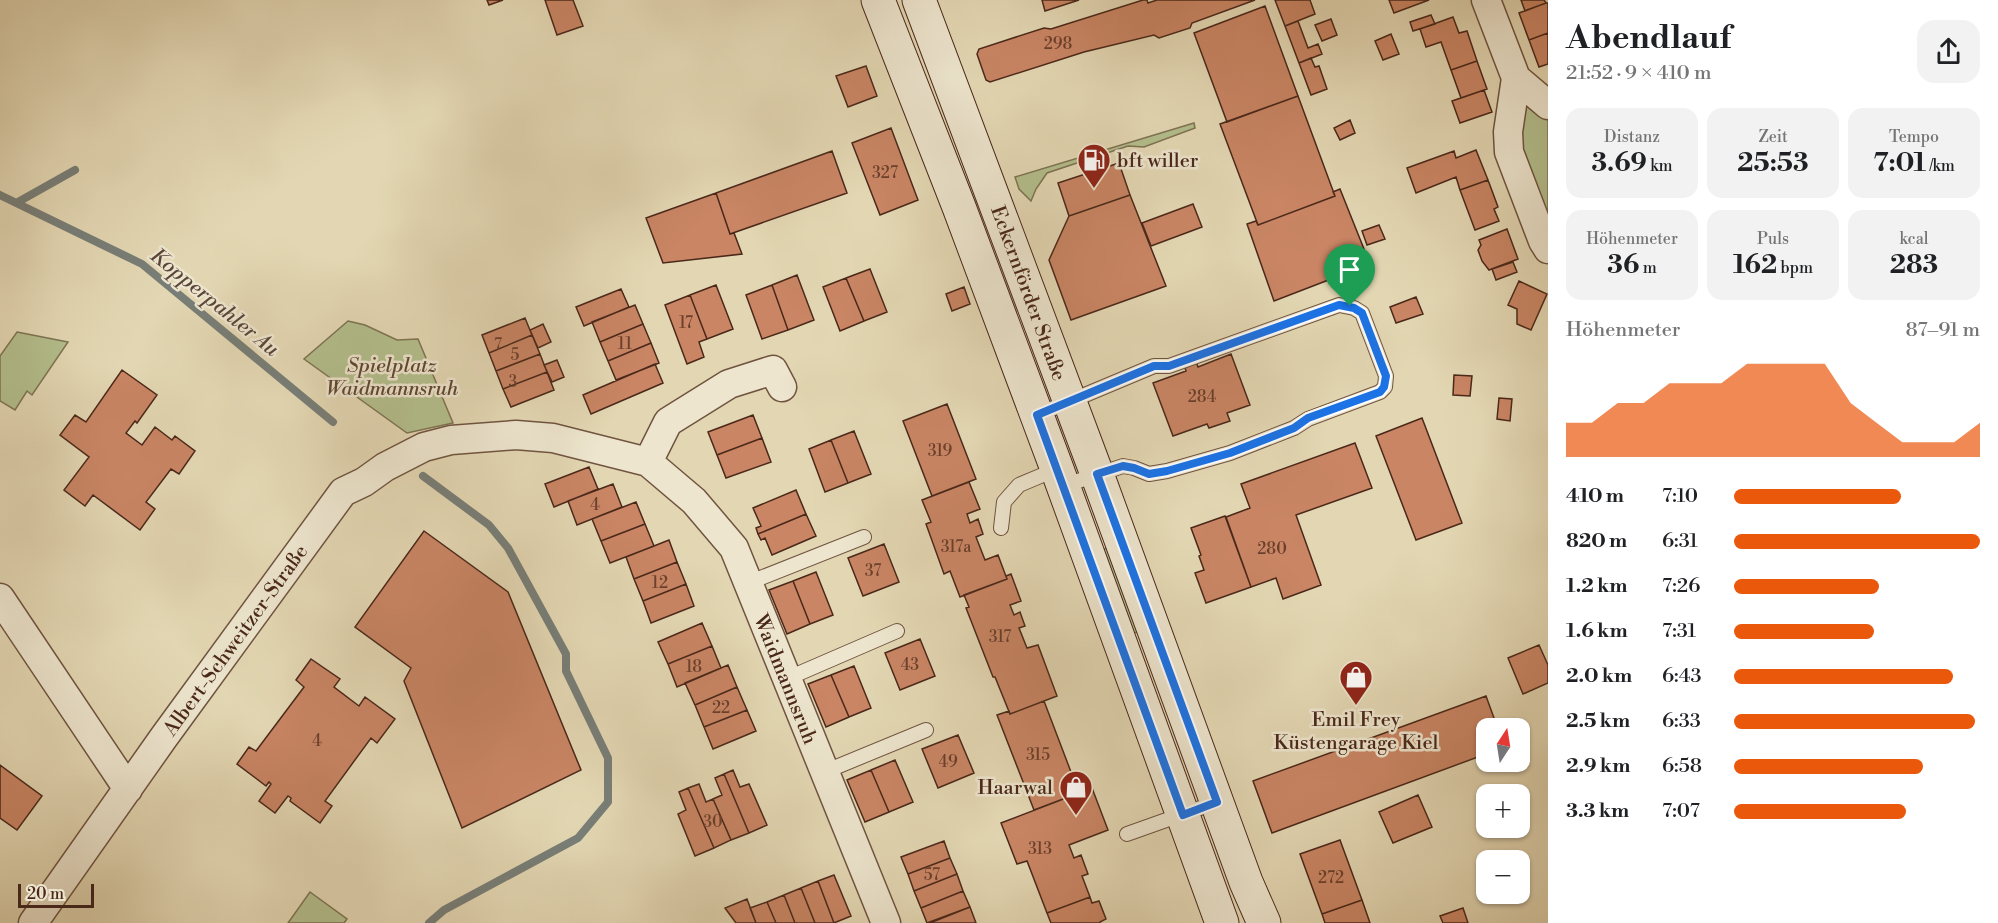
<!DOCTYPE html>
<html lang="de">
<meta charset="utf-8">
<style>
:root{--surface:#fff;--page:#f2f2f2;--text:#202124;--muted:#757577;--accent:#ea580c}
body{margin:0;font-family:"Libre Bodoni",serif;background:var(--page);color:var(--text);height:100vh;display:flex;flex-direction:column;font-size:22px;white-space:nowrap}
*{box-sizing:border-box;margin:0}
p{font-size:20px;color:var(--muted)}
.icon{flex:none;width:33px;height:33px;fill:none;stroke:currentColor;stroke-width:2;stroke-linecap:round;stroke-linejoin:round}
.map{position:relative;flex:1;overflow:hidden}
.drawer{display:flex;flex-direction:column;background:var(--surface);width:450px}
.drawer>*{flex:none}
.needle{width:39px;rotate:12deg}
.buttons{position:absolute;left:1476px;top:718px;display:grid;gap:12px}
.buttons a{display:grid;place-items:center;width:54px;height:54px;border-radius:12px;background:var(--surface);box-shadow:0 2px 4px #0004;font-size:30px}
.scale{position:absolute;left:18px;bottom:15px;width:76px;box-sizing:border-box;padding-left:6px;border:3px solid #4a281a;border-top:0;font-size:16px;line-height:21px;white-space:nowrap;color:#4a281a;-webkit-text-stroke:4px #ede5ce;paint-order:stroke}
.pin{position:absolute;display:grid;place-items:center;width:51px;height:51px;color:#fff;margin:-62px -26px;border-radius:50% 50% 50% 0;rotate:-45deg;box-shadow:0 0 6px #0007}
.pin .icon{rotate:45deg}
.round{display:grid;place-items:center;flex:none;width:63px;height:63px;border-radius:18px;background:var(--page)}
.overview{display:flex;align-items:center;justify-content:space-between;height:102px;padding:0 18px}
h1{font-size:33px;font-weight:700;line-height:45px}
.metrics{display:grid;grid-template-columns:repeat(3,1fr);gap:9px;height:102px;padding:6px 18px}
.metrics div{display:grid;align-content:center;border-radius:15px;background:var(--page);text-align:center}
.metrics b{font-size:26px;font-weight:700}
.metrics small{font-size:16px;font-weight:400}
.metrics p{font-size:16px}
.chart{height:168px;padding:12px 18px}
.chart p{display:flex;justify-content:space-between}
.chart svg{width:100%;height:108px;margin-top:6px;fill:var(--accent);opacity:.7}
ul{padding:0 18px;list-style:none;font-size:20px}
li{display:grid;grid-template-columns:96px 72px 1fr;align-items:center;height:45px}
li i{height:15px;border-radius:8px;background:var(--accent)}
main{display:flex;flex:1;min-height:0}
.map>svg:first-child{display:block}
.green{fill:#b3be8c;stroke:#7e7353;stroke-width:1.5}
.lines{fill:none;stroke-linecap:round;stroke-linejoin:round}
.stream{stroke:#787e77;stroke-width:8}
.building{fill:#c98564;stroke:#4a281a;stroke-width:1.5}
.lane-casing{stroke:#705440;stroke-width:16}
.street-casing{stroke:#705440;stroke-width:31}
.secondary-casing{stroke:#4a281a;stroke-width:35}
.lane{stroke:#ede5ce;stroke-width:14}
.street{stroke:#ede5ce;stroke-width:28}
.secondary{stroke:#ede5ce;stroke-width:33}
.route-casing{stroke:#fff;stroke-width:12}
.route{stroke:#1a73e8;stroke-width:8}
.labels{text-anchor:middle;stroke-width:5;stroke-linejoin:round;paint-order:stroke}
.number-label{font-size:16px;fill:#6a3f2c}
.poi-label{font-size:20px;fill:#4a281a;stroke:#ede5ce;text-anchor:start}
.street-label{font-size:20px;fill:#4a281a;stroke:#ede5ce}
.park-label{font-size:20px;font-style:italic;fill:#5f4631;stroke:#ede5ce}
.water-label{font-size:21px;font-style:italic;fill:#594539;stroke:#ede5ce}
</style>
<main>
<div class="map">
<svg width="1548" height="923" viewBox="0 0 1548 923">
<rect width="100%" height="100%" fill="#e3d7b3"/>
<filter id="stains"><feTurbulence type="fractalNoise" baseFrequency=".00333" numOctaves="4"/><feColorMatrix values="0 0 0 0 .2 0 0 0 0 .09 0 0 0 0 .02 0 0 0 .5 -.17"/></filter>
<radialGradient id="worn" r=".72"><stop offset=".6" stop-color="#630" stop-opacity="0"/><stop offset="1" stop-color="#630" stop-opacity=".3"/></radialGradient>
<path class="green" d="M1525 99 1548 116V228L1517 145Z
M1194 123 1195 128 1144 147 1128 146 1047 173 1036 189 1031 201 1019 189 1015 177Z
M348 321 365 325 397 340 418 339 453 423 407 433 304 359Z
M17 332 68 342 32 395 27 391 15 410 0 401V356Z
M1106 548 1109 549 1138 632 1133 633 1103 550Z
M310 892 347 919 344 923H288Z"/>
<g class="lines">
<path class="stream" d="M0 195 142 264 333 422
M18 202 75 170
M423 476 489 525 508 548 566 654V671L608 758V802L578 838 444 910 429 923"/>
</g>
<path class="building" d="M487 0H503L489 5Z
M545 0H573L583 26 557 35Z
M1042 0H1079L1045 11Z
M1143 0H1147L1148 3 1157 0H1255L1192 23 1190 28 1159 38 1154 35 1084 52 990 82 986 80 977 54 979 49 1044 28 1051 29Z
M1275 0H1310L1315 14 1285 26Z
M1389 0H1429L1394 13Z
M1521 0H1544L1546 3 1525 11Z
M1546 3H1548V33L1529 40 1519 13Z
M1265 6 1298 96 1227 122 1194 33Z
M1431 15 1435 24 1413 31 1410 22Z
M1453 17 1459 33 1467 31 1477 61 1451 70 1441 42 1426 47 1420 29Z
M1331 19 1337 35 1322 41 1315 25Z
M1298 21 1308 48 1318 44 1322 54 1299 63 1285 26Z
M1548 33V64L1539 67 1529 40Z
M1391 34 1399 54 1383 60 1375 41Z
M1311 58 1315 67 1319 66 1327 89 1311 95 1299 63Z
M1477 61 1487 89 1461 98 1451 70Z
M866 66 877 96 848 107 836 76Z
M1484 90 1492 112 1460 123 1452 101Z
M1298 96 1335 196 1258 225 1220 124Z
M1350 120 1355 133 1340 140 1334 128Z
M891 128 918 200 880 215 852 143Z
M1476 150 1488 180 1460 190 1456 177 1416 193 1407 168 1454 151 1456 158Z
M832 151 847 193 730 234 716 193Z
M1119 163 1130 195 1069 216 1058 183Z
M1488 180 1498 207 1494 209 1499 221 1475 230 1460 190Z
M1340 189 1370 264 1274 301 1247 224 1256 221 1258 225 1335 196 1333 192Z
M716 193 730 234 734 233 742 254 663 263 646 218Z
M1130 195 1166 286 1071 320 1049 260 1069 216Z
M1193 204 1202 227 1151 246 1142 223Z
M1379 225 1385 239 1367 245 1362 231Z
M1507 229 1518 259 1489 270 1482 261 1478 250 1481 245 1479 240Z
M1513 262 1517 272 1496 280 1492 269Z
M870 269 887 312 864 321 846 278Z
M797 275 814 320 788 330 772 285Z
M846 278 864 321 840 331 823 287Z
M1519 281 1547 294 1531 330 1517 324V309L1508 305Z
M716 285 733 329 707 339 690 295Z
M772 285 788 330 762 339 746 295Z
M964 287 970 304 952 311 946 294Z
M621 289 629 307 584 326 576 307Z
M690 295 707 339 699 342 704 357 687 364 665 305Z
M1416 297 1423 314 1396 323 1390 307Z
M635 305 643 324 600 342 592 322Z
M525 318 532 335 489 353 482 335Z
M543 324 551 342 538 348 530 330Z
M643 324 651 343 608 361 600 342Z
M532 335 540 354 496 371 489 353Z
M651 343 659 363 616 380 608 361Z
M540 354 547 372 503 389 496 371Z
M1231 354 1250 405 1227 413 1230 421 1209 428 1207 424 1173 436 1153 383 1186 371 1184 365 1196 361 1198 367Z
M557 360 564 377 552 382 544 365Z
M655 364 663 383 591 414 583 395Z
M122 370 157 395 137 423 135 421 126 433 142 445 155 427 172 440 175 436 195 451 179 474 171 469 146 502 155 509 140 530 93 495 85 506 64 490 89 457 60 435 75 415 86 422Z
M547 372 554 390 511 407 503 389Z
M1454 375 1472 376 1470 396 1453 395Z
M1499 398 1512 399 1510 421 1497 419Z
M947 404 976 479 932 496 903 421Z
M753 415 762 438 717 455 708 432Z
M1422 418 1462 523 1416 540 1376 436Z
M854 431 871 474 848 483 831 440Z
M762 438 771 462 726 478 717 455Z
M831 440 848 483 825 492 809 449Z
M1355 443 1372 488 1296 515 1321 585 1283 599 1276 578 1251 587 1226 517 1250 508 1241 484Z
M589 467 598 489 554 507 545 484Z
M969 482 980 509 967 514 970 523 978 519 983 534 976 537 985 560 998 555 1007 579 960 597 950 571 944 574 926 524 931 522 922 500Z
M613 484 622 507 577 525 568 501Z
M796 490 806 514 758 534 756 528 761 526 753 508Z
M636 502 645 524 601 541 592 519Z
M806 514 816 536 772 555 765 538 761 540 758 534Z
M1225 516 1251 587 1206 603 1195 573 1204 570 1199 556 1201 555 1191 528Z
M645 524 654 546 610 563 601 541Z
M424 531 508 592 581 770 462 828 404 681 411 668 355 627Z
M669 540 677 562 634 579 626 557Z
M884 544 899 582 863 596 848 558Z
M677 562 686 584 643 601 634 579Z
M816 572 833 615 810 624 793 581Z
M1011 574 1021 601 1010 605 1014 615 1020 612 1025 626 1019 628 1027 648 1038 645 1057 696 1010 714 995 677H993L966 608 969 607 964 595 1007 579 1006 576Z
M793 581 810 624 787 634 769 590Z
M686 584 694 606 651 623 643 601Z
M702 623 712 646 668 664 658 642Z
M920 639 935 676 900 690 885 653Z
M1539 645 1548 665V683L1523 694 1508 658Z
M712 646 721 668 677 687 668 664Z
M311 659 340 679 334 687 359 706 365 697 395 719 377 743 371 738 325 801 332 806 320 823 290 801 291 798 288 796 275 813 259 801 271 784 269 782 266 786 237 764 249 747 256 751 304 687 296 680Z
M728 665 737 687 695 705 685 683Z
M854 666 871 708 849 717 831 675Z
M831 675 849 717 826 727 808 684Z
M737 687 747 710 704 727 695 705Z
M1486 696 1498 729H1486V754L1272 833 1253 781Z
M1044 701 1079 793 1034 810 997 715 1009 711 1010 714Z
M747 710 756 731 713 749 704 727Z
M958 735 974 773 938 788 922 749Z
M895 760 913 802 889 812 871 770Z
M0 765 42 796 17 830 0 818Z
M733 770 740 787 749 784 767 825 749 833 724 774Z
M871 770 889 812 865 822 847 780Z
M724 774 749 833 731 840 713 799 722 795 715 778Z
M699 784 706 802 713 799 731 840 714 848 688 788Z
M688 788 714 848 695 856 678 814 686 810 679 792Z
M1092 788 1108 830 1069 845 1074 858 1081 855 1088 874 1082 876 1090 897 1047 913 1027 861 1017 864 1001 823Z
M1418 795 1432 827 1393 843 1379 812Z
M1340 840 1362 900 1322 914 1300 854Z
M944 841 950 858 908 874 901 857Z
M950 858 957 874 914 891 908 874Z
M957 874 963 891 921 908 914 891Z
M834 875 851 916 834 923 818 881Z
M818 881 834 923H815L801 888Z
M801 888 815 923H795L784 895Z
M963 891 970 907 927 923 921 908Z
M784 895 795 923H776L767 902Z
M1090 897 1092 903 1099 901 1106 919 1100 922V923H1051L1047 913Z
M747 899 756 923H736L725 908Z
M1362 900 1370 923H1325L1322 914Z
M767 902 776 923H756L750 908Z
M970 907 976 923H930Z
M1463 908 1468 923H1443L1440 916Z"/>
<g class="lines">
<defs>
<path id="lane" d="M1037 415 1154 366H1169L1339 305 1354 308 1362 313 1386 376 1385 387 1380 392 1308 419 1294 428 1230 453 1167 471 1149 474 1134 468 1123 466 1063 486
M1001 528 1004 502 1019 485 1057 469
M748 583 864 537
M786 679 897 631
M824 772 926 730
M1127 834 1217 802"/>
<path id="street" d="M1486 0 1516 78 1508 132 1509 152 1543 241 1548 249
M1516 78 1548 105
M648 462 668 422 729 384 773 370 782 387
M0 598 128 789
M33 923 164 737 343 492 364 482 385 467 424 447 451 440 516 435 553 438 648 462 694 501 734 548 886 923"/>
<path id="secondary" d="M878 0 959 207 1057 469 1222 923
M919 0 1097 474 1246 882 1264 923"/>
</defs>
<use href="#lane" class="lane-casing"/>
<use href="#street" class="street-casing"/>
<use href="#secondary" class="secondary-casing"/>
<use href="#lane" class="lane"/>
<use href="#street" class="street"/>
<use href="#secondary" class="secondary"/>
</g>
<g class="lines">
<defs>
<path id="route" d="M1339 305 1354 308 1362 313 1386 376 1384 387 1380 392 1308 418 1294 428 1230 453 1167 471 1149 474 1134 468 1123 466 1097 474 1217 802 1183 815 1037 415 1154 366H1169Z"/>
</defs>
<use href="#route" class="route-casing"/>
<use href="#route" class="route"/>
</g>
<defs>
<symbol id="fuel-pin" viewBox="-11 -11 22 30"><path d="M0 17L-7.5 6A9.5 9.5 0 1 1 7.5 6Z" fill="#8f2418" stroke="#ede5ce"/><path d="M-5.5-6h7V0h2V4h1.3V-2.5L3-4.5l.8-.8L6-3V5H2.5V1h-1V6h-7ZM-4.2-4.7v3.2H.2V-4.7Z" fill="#fff"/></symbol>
<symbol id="shop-pin" viewBox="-11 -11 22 30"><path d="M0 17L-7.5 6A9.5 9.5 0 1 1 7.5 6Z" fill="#8f2418" stroke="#ede5ce"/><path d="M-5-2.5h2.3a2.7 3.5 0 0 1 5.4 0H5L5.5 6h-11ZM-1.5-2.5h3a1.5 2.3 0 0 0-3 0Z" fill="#fff"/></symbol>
</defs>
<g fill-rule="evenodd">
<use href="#fuel-pin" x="1075" y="141" width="38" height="52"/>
<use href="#shop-pin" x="1337" y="658" width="38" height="52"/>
<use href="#shop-pin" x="1057" y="768" width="38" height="52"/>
</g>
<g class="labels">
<g class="number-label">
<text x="1058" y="49">298</text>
<text x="885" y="178">327</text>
<text x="686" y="328">17</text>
<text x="625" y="349">11</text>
<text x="498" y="350">7</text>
<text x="515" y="360">5</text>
<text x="513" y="387">3</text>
<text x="1202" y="402">284</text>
<text x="940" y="456">319</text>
<text x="595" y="510">4</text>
<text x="956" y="552">317a</text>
<text x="1272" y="554">280</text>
<text x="873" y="576">37</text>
<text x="660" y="588">12</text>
<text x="1000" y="642">317</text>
<text x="910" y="670">43</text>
<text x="694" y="672">18</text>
<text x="721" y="713">22</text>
<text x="317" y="746">4</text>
<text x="1038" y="760">315</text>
<text x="948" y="767">49</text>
<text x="713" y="827">30</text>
<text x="1040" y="854">313</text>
<text x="932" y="880">57</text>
<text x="1331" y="883">272</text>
</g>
<g class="poi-label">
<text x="1117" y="167">bft willer</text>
<text x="1356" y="726" text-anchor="middle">Emil Frey<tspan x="1356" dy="23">Küstengarage Kiel</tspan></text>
<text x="1053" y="794" text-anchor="end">Haarwal</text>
</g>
<g class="street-label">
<text transform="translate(1029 293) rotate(70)" y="7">Eckernförder Straße</text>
<text transform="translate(235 640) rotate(-54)" y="7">Albert-Schweitzer-Straße</text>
<text transform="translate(786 679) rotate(68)" y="7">Waidmannsruh</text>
</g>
<g class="park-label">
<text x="392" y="372">Spielplatz<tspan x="392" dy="23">Waidmannsruh</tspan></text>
</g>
<g class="water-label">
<text transform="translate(215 302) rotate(39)" y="7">Kopperpahler Au</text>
</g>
</g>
<rect width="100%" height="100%" filter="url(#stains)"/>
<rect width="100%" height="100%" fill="url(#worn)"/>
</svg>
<div class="buttons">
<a><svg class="needle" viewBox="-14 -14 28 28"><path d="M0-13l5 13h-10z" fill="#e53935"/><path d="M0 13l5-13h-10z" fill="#757577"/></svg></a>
<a>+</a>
<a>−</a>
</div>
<div class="scale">20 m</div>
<div class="pin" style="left:1350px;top:306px;background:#1e9e55"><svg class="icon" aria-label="arrive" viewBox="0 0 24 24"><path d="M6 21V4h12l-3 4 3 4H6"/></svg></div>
</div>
<section class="drawer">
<div class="overview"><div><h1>Abendlauf</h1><p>21:52 · 9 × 410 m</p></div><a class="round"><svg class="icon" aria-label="share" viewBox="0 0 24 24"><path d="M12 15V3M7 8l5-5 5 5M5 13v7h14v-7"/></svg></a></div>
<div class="metrics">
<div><p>Distanz</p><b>3.69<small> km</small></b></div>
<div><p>Zeit</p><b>25:53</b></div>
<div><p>Tempo</p><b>7:01<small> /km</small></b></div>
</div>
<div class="metrics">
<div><p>Höhenmeter</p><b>36<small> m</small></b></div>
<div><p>Puls</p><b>162<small> bpm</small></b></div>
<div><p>kcal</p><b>283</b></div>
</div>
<div class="chart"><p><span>Höhenmeter</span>87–91 m</p>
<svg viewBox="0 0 160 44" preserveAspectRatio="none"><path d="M0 44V30L10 30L20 22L30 22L40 14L50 14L60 14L70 6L80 6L90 6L100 6L110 22L120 30L130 38L140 38L150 38L160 30V44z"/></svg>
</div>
<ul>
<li><b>410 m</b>7:10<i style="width:68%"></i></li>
<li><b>820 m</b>6:31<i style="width:100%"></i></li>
<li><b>1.2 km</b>7:26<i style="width:59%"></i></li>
<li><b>1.6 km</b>7:31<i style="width:57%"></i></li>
<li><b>2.0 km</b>6:43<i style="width:89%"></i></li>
<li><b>2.5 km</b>6:33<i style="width:98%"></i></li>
<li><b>2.9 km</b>6:58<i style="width:77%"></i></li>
<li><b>3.3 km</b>7:07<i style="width:70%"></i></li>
</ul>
</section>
</main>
